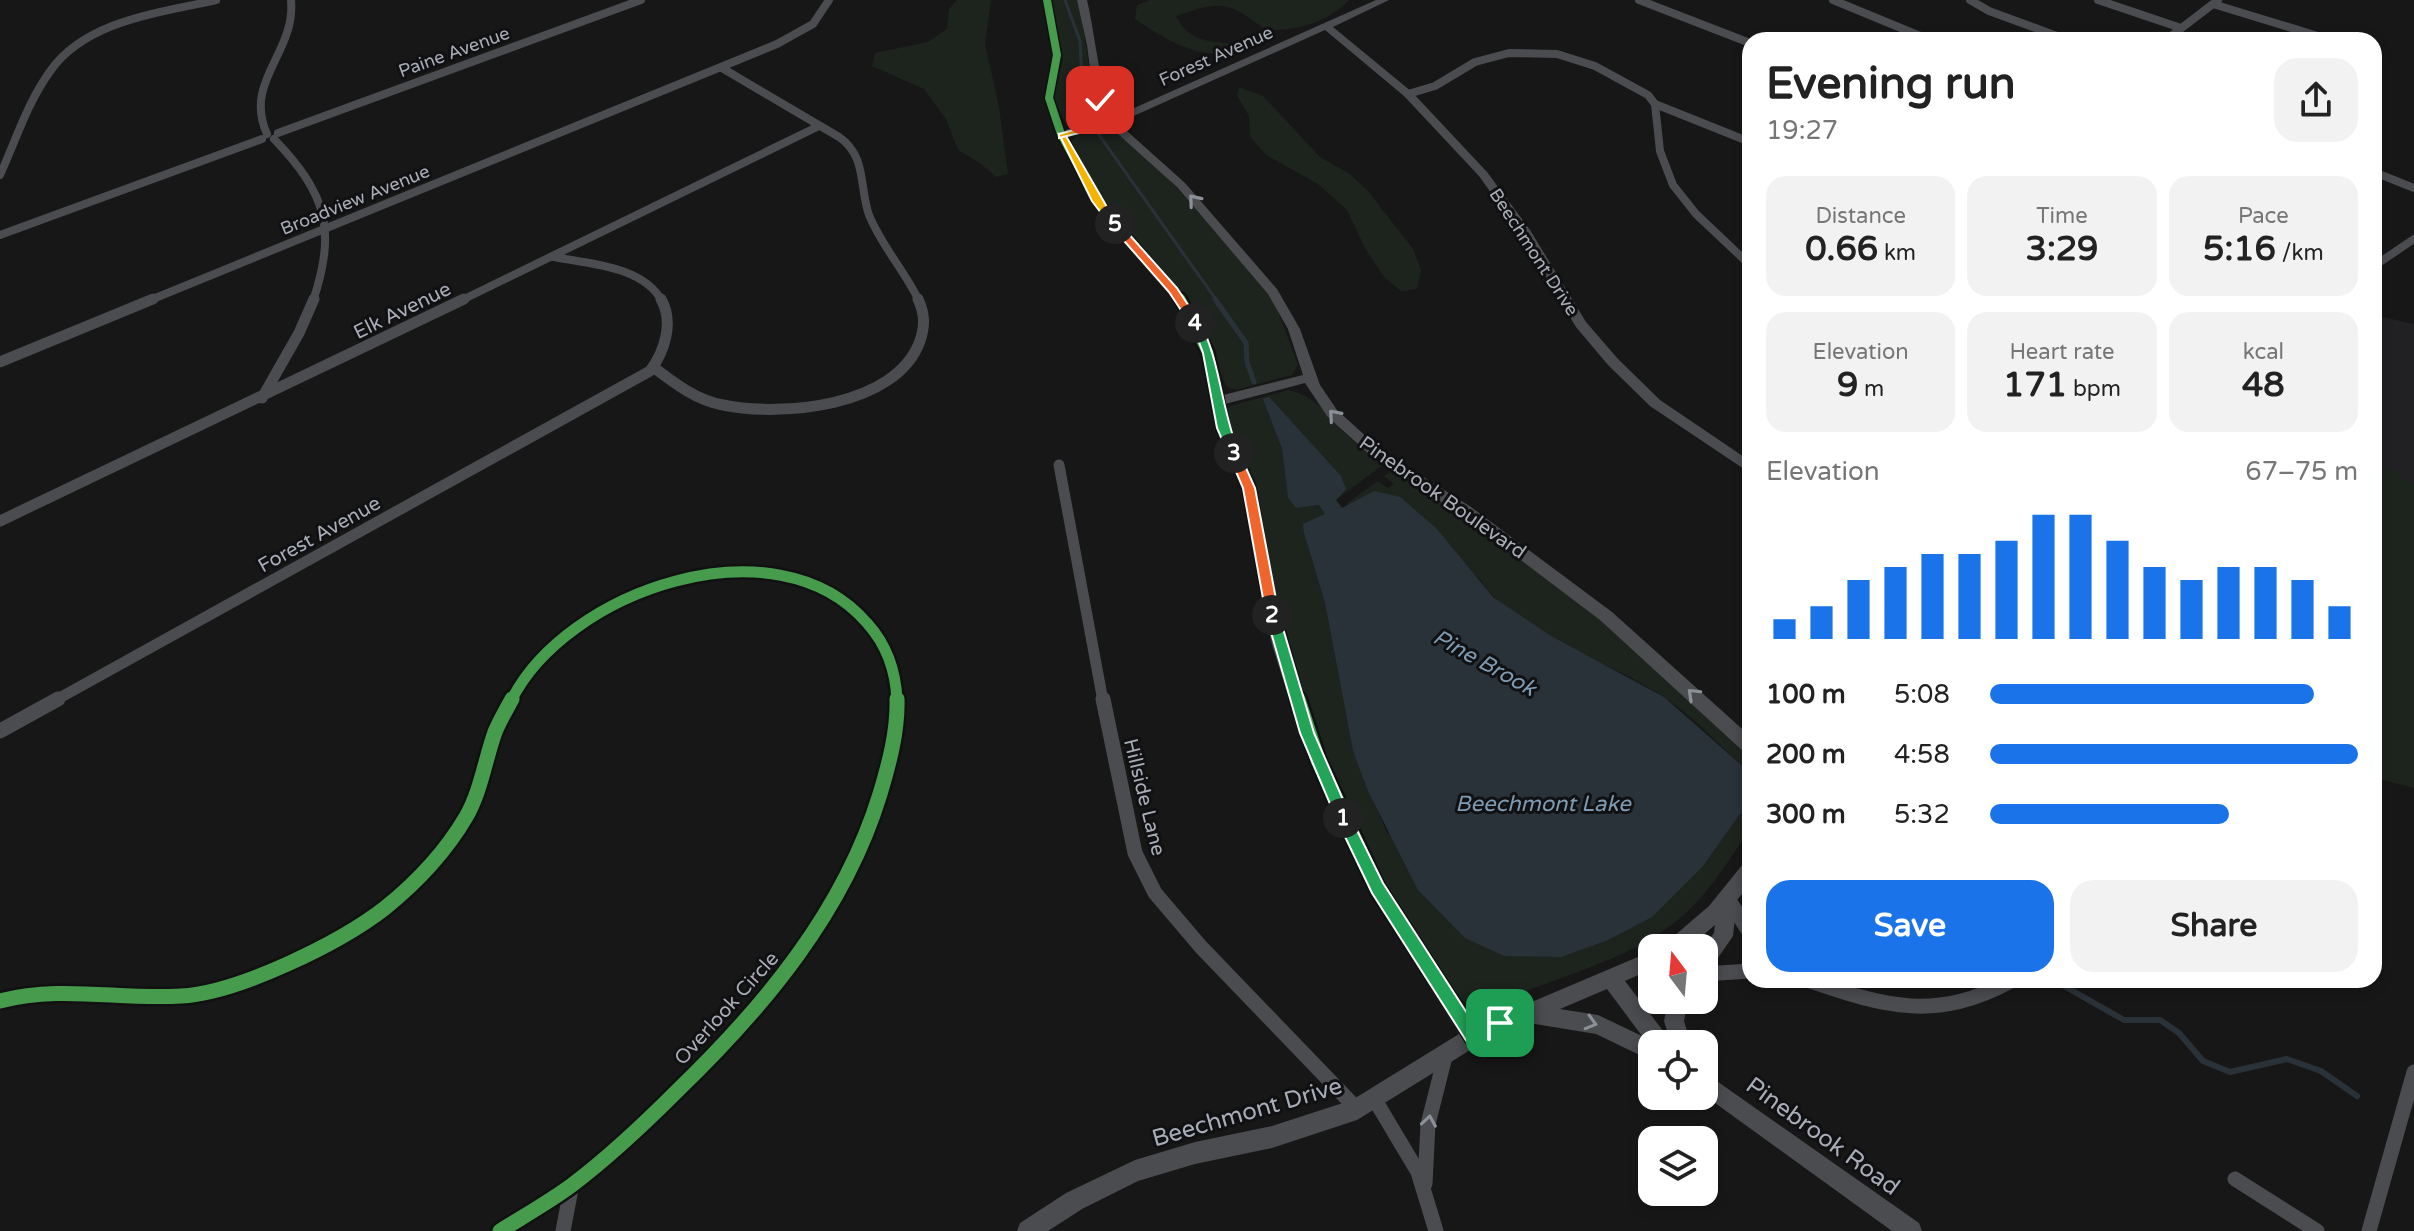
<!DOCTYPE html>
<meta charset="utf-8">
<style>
:root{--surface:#fff;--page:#f2f2f2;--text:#222;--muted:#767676;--accent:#1a73e8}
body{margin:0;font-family:"Varela Round",sans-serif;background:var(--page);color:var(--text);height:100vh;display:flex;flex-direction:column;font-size:30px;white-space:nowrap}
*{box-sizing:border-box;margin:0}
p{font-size:26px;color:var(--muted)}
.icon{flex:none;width:44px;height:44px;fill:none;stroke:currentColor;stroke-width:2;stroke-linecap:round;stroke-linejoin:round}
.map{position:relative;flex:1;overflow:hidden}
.drawer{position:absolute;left:1742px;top:32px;width:640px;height:956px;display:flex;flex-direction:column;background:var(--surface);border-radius:24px;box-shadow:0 4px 12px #0003}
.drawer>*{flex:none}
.needle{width:52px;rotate:344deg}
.controls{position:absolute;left:1638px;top:934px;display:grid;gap:16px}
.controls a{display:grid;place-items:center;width:80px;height:80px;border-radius:16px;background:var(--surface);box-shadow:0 4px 12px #0003;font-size:40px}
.pin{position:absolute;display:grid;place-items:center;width:68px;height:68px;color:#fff;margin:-34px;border-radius:16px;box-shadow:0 4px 12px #0006}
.km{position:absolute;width:40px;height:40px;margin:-20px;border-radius:50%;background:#222;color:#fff;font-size:22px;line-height:40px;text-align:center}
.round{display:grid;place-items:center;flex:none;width:84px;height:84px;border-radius:24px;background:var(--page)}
.head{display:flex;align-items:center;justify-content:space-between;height:136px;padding:0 24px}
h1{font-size:44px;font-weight:700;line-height:60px}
.figures{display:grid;grid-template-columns:repeat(3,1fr);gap:12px;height:136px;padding:8px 24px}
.figures div{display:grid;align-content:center;border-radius:20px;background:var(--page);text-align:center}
.figures b{font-size:34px;font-weight:700}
.figures small{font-size:22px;font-weight:400}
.figures p{font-size:22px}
.chart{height:224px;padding:16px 24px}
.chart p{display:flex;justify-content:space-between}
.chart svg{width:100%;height:144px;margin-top:8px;stroke:var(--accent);stroke-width:6}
.cta{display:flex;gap:16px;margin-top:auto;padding:16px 24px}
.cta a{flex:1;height:92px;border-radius:24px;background:var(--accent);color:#fff;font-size:32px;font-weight:700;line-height:92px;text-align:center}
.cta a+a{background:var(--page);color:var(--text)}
ul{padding:0 24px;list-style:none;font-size:26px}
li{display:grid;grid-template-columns:128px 96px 1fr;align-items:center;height:60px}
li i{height:20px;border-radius:10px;background:var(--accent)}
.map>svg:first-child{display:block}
.built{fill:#212123}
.green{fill:#1d241e}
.water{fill:#2a3239}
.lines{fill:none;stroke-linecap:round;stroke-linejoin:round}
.stream-far2{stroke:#2a3239;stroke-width:3}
.stream-far1{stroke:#2a3239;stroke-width:5}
.stream{stroke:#2a3239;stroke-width:6}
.minor-far2{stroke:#4b4c50;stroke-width:8}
.minor-far1{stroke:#4b4c50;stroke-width:11}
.minor{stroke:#4b4c50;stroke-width:15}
.tertiary{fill:#4b4c50;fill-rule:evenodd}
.cycleway-far2-casing{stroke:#111113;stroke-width:11}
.cycleway-far1-casing{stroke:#111113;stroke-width:16}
.cycleway-casing{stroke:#111113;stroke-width:20}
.cycleway-far2{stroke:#469c4c;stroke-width:8}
.cycleway-far1{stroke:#469c4c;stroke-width:11}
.cycleway{stroke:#469c4c;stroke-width:15}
.oneway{stroke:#8c9099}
.split-1{fill:#22a559;stroke:#fff;stroke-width:2}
.split-2{fill:#22a559;stroke:#fff;stroke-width:2}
.split-3{fill:#f0652b;stroke:#fff;stroke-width:2}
.split-4{fill:#22a559;stroke:#fff;stroke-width:2}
.split-5{fill:#f0652b;stroke:#fff;stroke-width:2}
.split-6{fill:#f5b400;stroke:#fff;stroke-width:2}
.split-7{fill:#f5b400;stroke:#fff;stroke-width:2}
.labels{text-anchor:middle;stroke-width:6;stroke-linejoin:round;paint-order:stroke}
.far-street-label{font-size:18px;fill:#a8adb8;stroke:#111113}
.street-label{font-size:20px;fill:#a8adb8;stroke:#111113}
.water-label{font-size:22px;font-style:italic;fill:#7f9bb3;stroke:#111113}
.near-street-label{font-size:24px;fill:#a8adb8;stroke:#111113}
</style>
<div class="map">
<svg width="2414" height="1231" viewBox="0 0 2414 1231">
<rect width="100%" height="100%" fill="#171717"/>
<path class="built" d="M2374 315 2414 324V504L2374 494Z"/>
<path class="green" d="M957 0H991L985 44 999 107 1008 174 996 177 980 163 958 150 946 119 924 89 872 66 875 53 928 42 947 29 949 9Z
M1052 0H1079L1093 93 1102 117 1092 124 1067 127 1053 96 1063 60Z
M1150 0H1349C1328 23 1295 31 1266 30 1228 1 1222 0 1176 16 1189 43 1212 42 1239 44L1241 52C1197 59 1171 43 1135 19L1137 5Z
M1239 87 1263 96 1320 157 1350 174 1368 191 1413 249 1421 270 1417 289 1401 291 1384 277 1365 248 1347 210 1318 184 1266 155 1250 136 1249 116 1237 95Z
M1098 130H1113L1159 168 1272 296 1298 365 1292 375 1235 390 1226 386 1199 318 1122 224 1097 189 1071 142 1077 135Z
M1288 390C1320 396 1334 426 1358 445 1366 452 1375 458 1384 464L1336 500 1292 425 1269 397 1266 407 1282 449 1288 498 1296 508 1320 505 1326 515 1304 533 1325 603 1353 751 1387 833 1703 866 1740 814 1749 816 1750 830C1731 856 1713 887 1690 909 1632 965 1552 974 1485 1010L1466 1004 1456 992 1392 899 1311 730 1288 651 1270 577 1254 484 1234 442 1225 412 1230 406Z
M2374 460 2414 485V788L2374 778Z
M1392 471C1523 548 1643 649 1750 757V777L1747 770C1720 746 1694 717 1664 697 1616 664 1509 629 1480 579L1374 491 1348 508 1347 503 1378 481 1388 488 1394 484 1384 476Z"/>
<path class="water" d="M1269 397 1341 476 1346 489 1336 500 1342 508 1374 491 1400 497 1436 528 1493 597 1551 636 1664 697 1747 770 1750 777 1749 816 1740 814 1703 866 1652 917 1608 940 1561 957 1504 956 1465 938 1418 890 1368 791 1353 751 1325 603 1304 533 1303 524 1325 514 1319 505 1296 508 1288 498 1282 449 1263 399Z"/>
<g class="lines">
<path class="stream-far2" d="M1065 0 1080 41 1083 100 1092 122
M1097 132 1217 301"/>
<path class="stream-far1" d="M1215 299 1246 343 1247 362 1254 382"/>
<path class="stream" d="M2057 982 2124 1020H2160L2179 1033 2203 1061 2230 1072 2287 1059 2321 1071 2357 1096"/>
<path class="minor-far2" d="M1639 0 1750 43
M1833 0 1930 40
M1970 0 1989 11 2068 40
M2098 0 2181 28
M2213 4 2321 37
M2166 40 2218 0
M722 68 839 137C867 156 859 187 869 215 882 247 905 271 919 301
M1408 94 1435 86 1475 62 1509 53 1557 54 1595 66 1648 95 1655 104 1660 151 1673 185 1696 214 1750 265
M1655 104 1750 142
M278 133 641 0
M267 134C243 81 296 53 291 0
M274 139C326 193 337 229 313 301
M2374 172 2414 188
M0 175C16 140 28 101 51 70 87 20 160 13 216 0
M0 235 262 139
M554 257C590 264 643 266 662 301
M2374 266 2414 239
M148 301 777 44 813 24 829 0
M460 301 817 127"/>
<path class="minor-far1" d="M0 362 153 299
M653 367C674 383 696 400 723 405 782 417 896 407 920 341 925 326 925 314 918 299
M262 398 299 333 314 299
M1059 465 1103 701
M0 521 464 299
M54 701 650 371C665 351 674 322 661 299
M511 701C566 590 777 518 867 623 887 645 896 672 897 701"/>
<path class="minor" d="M1103 699 1135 853 1155 893 1201 947 1357 1109
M0 731 58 699
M1728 899 1750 933
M1704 974 1750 971
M1807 980C1886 1007 1936 1022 2013 980
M0 1001C61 985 119 1000 181 996 238 993 340 943 385 908 416 883 446 851 466 817 481 791 485 760 495 732 500 720 506 710 512 699
M1375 1100 1418 1172 1436 1231
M2235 1179 2317 1231
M1425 1184 1428 1124 1446 1053
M500 1231C524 1216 549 1202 572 1185 609 1157 643 1125 676 1092 763 1008 844 912 880 794 889 764 898 731 897 699
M563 1231 572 1184
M2369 1231 2414 1072"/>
<path class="tertiary" d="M1042 0H1052L1062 55 1054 98 1065 130 1105 120 1093 92 1087 45 1077 0H1087C1096 39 1098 80 1114 117L1376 0H1389L1333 27 1412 92 1487 172 1530 230 1586 322 1618 359 1660 400 1750 461V473L1650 406 1608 365 1576 327 1518 231 1479 176 1404 96 1325 30 1118 123 1185 183 1277 289 1300 329 1320 385 1337 410 1381 450 1471 507 1612 612 1750 736V754L1744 752 1600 620 1461 515 1371 456 1327 416 1305 383 1225 404 1230 428 1256 488 1275 592 1289 648 1327 760 1384 882 1477 1025 1652 951V969L1625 981 1670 1040 1664 1021 1668 1000H1688L1684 1021 1691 1044H1652V1061L1596 1034 1529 1023 1480 1044 1357 1120 1272 1148 1195 1164 1138 1181 1082 1209 1048 1231H1017L1020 1223 1066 1193 1135 1160 1195 1142 1272 1126 1352 1100 1459 1034 1370 894 1309 760 1273 648 1259 592 1242 488 1216 428 1201 353 1178 305 1091 201 1056 134 1044 98 1052 55ZM1109 126 1177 187 1268 294 1288 329 1303 375 1223 395 1215 353 1190 304 1102 200 1067 136ZM1607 989 1642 1036 1598 1015 1560 1009Z
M1750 862V884L1737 900 1733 936 1711 968 1704 971 1703 948 1714 933 1715 925 1688 948H1664L1667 942 1709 906 1743 864Z
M1704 1072 1919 1223 1922 1231H1892L1704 1095Z"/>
<defs>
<path id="cycleway-far2" d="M1047 0 1057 55 1049 98 1061 134 1097 201 1182 301"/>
<path id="cycleway-far1" d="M1180 299 1208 353 1223 428 1249 488 1267 592 1298 701
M511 701C566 590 777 518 867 623 887 645 896 672 897 701"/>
<path id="cycleway" d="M1298 699 1318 760 1377 888 1473 1037
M0 1001C61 985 119 1000 181 996 238 993 340 943 385 908 416 883 446 851 466 817 481 791 485 760 495 732 500 720 506 710 512 699
M500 1231C524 1216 549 1202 572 1185 609 1157 643 1125 676 1092 763 1008 844 912 880 794 889 764 898 731 897 699"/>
</defs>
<use href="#cycleway-far2" class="cycleway-far2-casing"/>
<use href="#cycleway-far1" class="cycleway-far1-casing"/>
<use href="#cycleway" class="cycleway-casing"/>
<use href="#cycleway-far2" class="cycleway-far2"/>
<use href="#cycleway-far1" class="cycleway-far1"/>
<use href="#cycleway" class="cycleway"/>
</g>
<defs><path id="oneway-chevron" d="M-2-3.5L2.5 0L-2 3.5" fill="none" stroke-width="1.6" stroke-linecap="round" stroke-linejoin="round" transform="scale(2)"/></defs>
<g class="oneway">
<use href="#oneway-chevron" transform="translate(1194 200) rotate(-130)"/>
<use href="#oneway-chevron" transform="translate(1334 415) rotate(-131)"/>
<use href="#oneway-chevron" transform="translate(1693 694) rotate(-136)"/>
<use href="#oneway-chevron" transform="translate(1591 1023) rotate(16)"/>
<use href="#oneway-chevron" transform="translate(1429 1121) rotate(-81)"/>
</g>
<path class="split-1" d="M1343 812 1349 814 1383 883 1476 1027 1500 1016 1508 1023 1506 1029 1473 1045 1467 1042 1372 893 1336 818Z"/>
<path class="split-2" d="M1272 611 1279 615 1314 733 1351 818 1343 825 1336 818 1300 733 1266 615Z"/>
<path class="split-3" d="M1229 450H1238L1255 488 1279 615 1272 620 1266 615 1243 488 1228 453Z"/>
<path class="split-4" d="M1191 320H1199C1221 362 1221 410 1239 453L1238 456H1229L1217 428 1203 353Z"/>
<path class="split-5" d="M1111 222H1118L1177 288 1200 323 1199 325H1191L1169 292 1111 226Z"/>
<path class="split-6" d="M1059 134 1066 136 1118 226H1111L1092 201Z"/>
<path class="split-7" d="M1100 97 1105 100 1115 124 1059 138V134L1106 121 1096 100Z"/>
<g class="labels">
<g class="far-street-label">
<text transform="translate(454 52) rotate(-20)" y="6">Paine Avenue</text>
<text transform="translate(1216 56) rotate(-24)" y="6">Forest Avenue</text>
<text transform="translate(355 200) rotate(-22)" y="6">Broadview Avenue</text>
<text transform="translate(1534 252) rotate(57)" y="6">Beechmont Drive</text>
</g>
<g class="street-label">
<text transform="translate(402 310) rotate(-26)" y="7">Elk Avenue</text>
<text transform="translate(1443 497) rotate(35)" y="7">Pinebrook Boulevard</text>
<text transform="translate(319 534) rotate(-29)" y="7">Forest Avenue</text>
<text transform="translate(1145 797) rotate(76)" y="7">Hillside Lane</text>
<text transform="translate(726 1008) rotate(-48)" y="7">Overlook Circle</text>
</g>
<g class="water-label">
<text transform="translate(1485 662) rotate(29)" y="8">Pine Brook</text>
<text x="1543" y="811">Beechmont Lake</text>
</g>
<g class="near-street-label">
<text transform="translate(1247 1112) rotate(-16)" y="8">Beechmont Drive</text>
<text transform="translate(1823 1136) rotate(36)" y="8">Pinebrook Road</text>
</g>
</g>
</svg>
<div class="controls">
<a><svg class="needle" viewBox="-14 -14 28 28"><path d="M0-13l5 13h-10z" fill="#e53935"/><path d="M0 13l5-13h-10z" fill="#767676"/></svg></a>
<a><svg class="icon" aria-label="locate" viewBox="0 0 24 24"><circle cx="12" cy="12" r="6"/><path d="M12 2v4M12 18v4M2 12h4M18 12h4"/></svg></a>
<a><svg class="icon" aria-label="layers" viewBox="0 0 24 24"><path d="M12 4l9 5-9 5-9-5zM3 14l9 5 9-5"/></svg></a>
</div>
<div class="pin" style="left:1500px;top:1023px;background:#1e9e55"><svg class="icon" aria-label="arrive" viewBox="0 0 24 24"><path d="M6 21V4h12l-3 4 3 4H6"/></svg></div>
<div class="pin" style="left:1100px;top:100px;background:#d93025"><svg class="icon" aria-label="check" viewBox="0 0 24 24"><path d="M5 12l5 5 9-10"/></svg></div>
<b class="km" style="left:1343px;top:818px">1</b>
<b class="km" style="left:1272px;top:615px">2</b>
<b class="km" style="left:1234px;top:453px">3</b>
<b class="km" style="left:1195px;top:323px">4</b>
<b class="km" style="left:1115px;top:224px">5</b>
<section class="drawer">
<div class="head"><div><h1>Evening run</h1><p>19:27</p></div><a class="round"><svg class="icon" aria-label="share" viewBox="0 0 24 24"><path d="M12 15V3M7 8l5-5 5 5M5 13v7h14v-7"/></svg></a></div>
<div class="figures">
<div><p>Distance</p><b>0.66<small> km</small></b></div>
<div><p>Time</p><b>3:29</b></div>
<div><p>Pace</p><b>5:16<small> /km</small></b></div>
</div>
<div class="figures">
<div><p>Elevation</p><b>9<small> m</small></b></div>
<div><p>Heart rate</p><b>171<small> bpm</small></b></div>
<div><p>kcal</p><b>48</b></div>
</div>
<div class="chart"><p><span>Elevation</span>67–75 m</p>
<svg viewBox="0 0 160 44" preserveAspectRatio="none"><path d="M5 44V38M15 44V34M25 44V26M35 44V22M45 44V18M55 44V18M65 44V14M75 44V6M85 44V6M95 44V14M105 44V22M115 44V26M125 44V22M135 44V22M145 44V26M155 44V34"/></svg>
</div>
<ul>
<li><b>100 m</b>5:08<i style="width:88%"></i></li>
<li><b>200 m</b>4:58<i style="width:100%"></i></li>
<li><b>300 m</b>5:32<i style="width:65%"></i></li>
</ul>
<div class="cta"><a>Save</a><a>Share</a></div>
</section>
</div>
